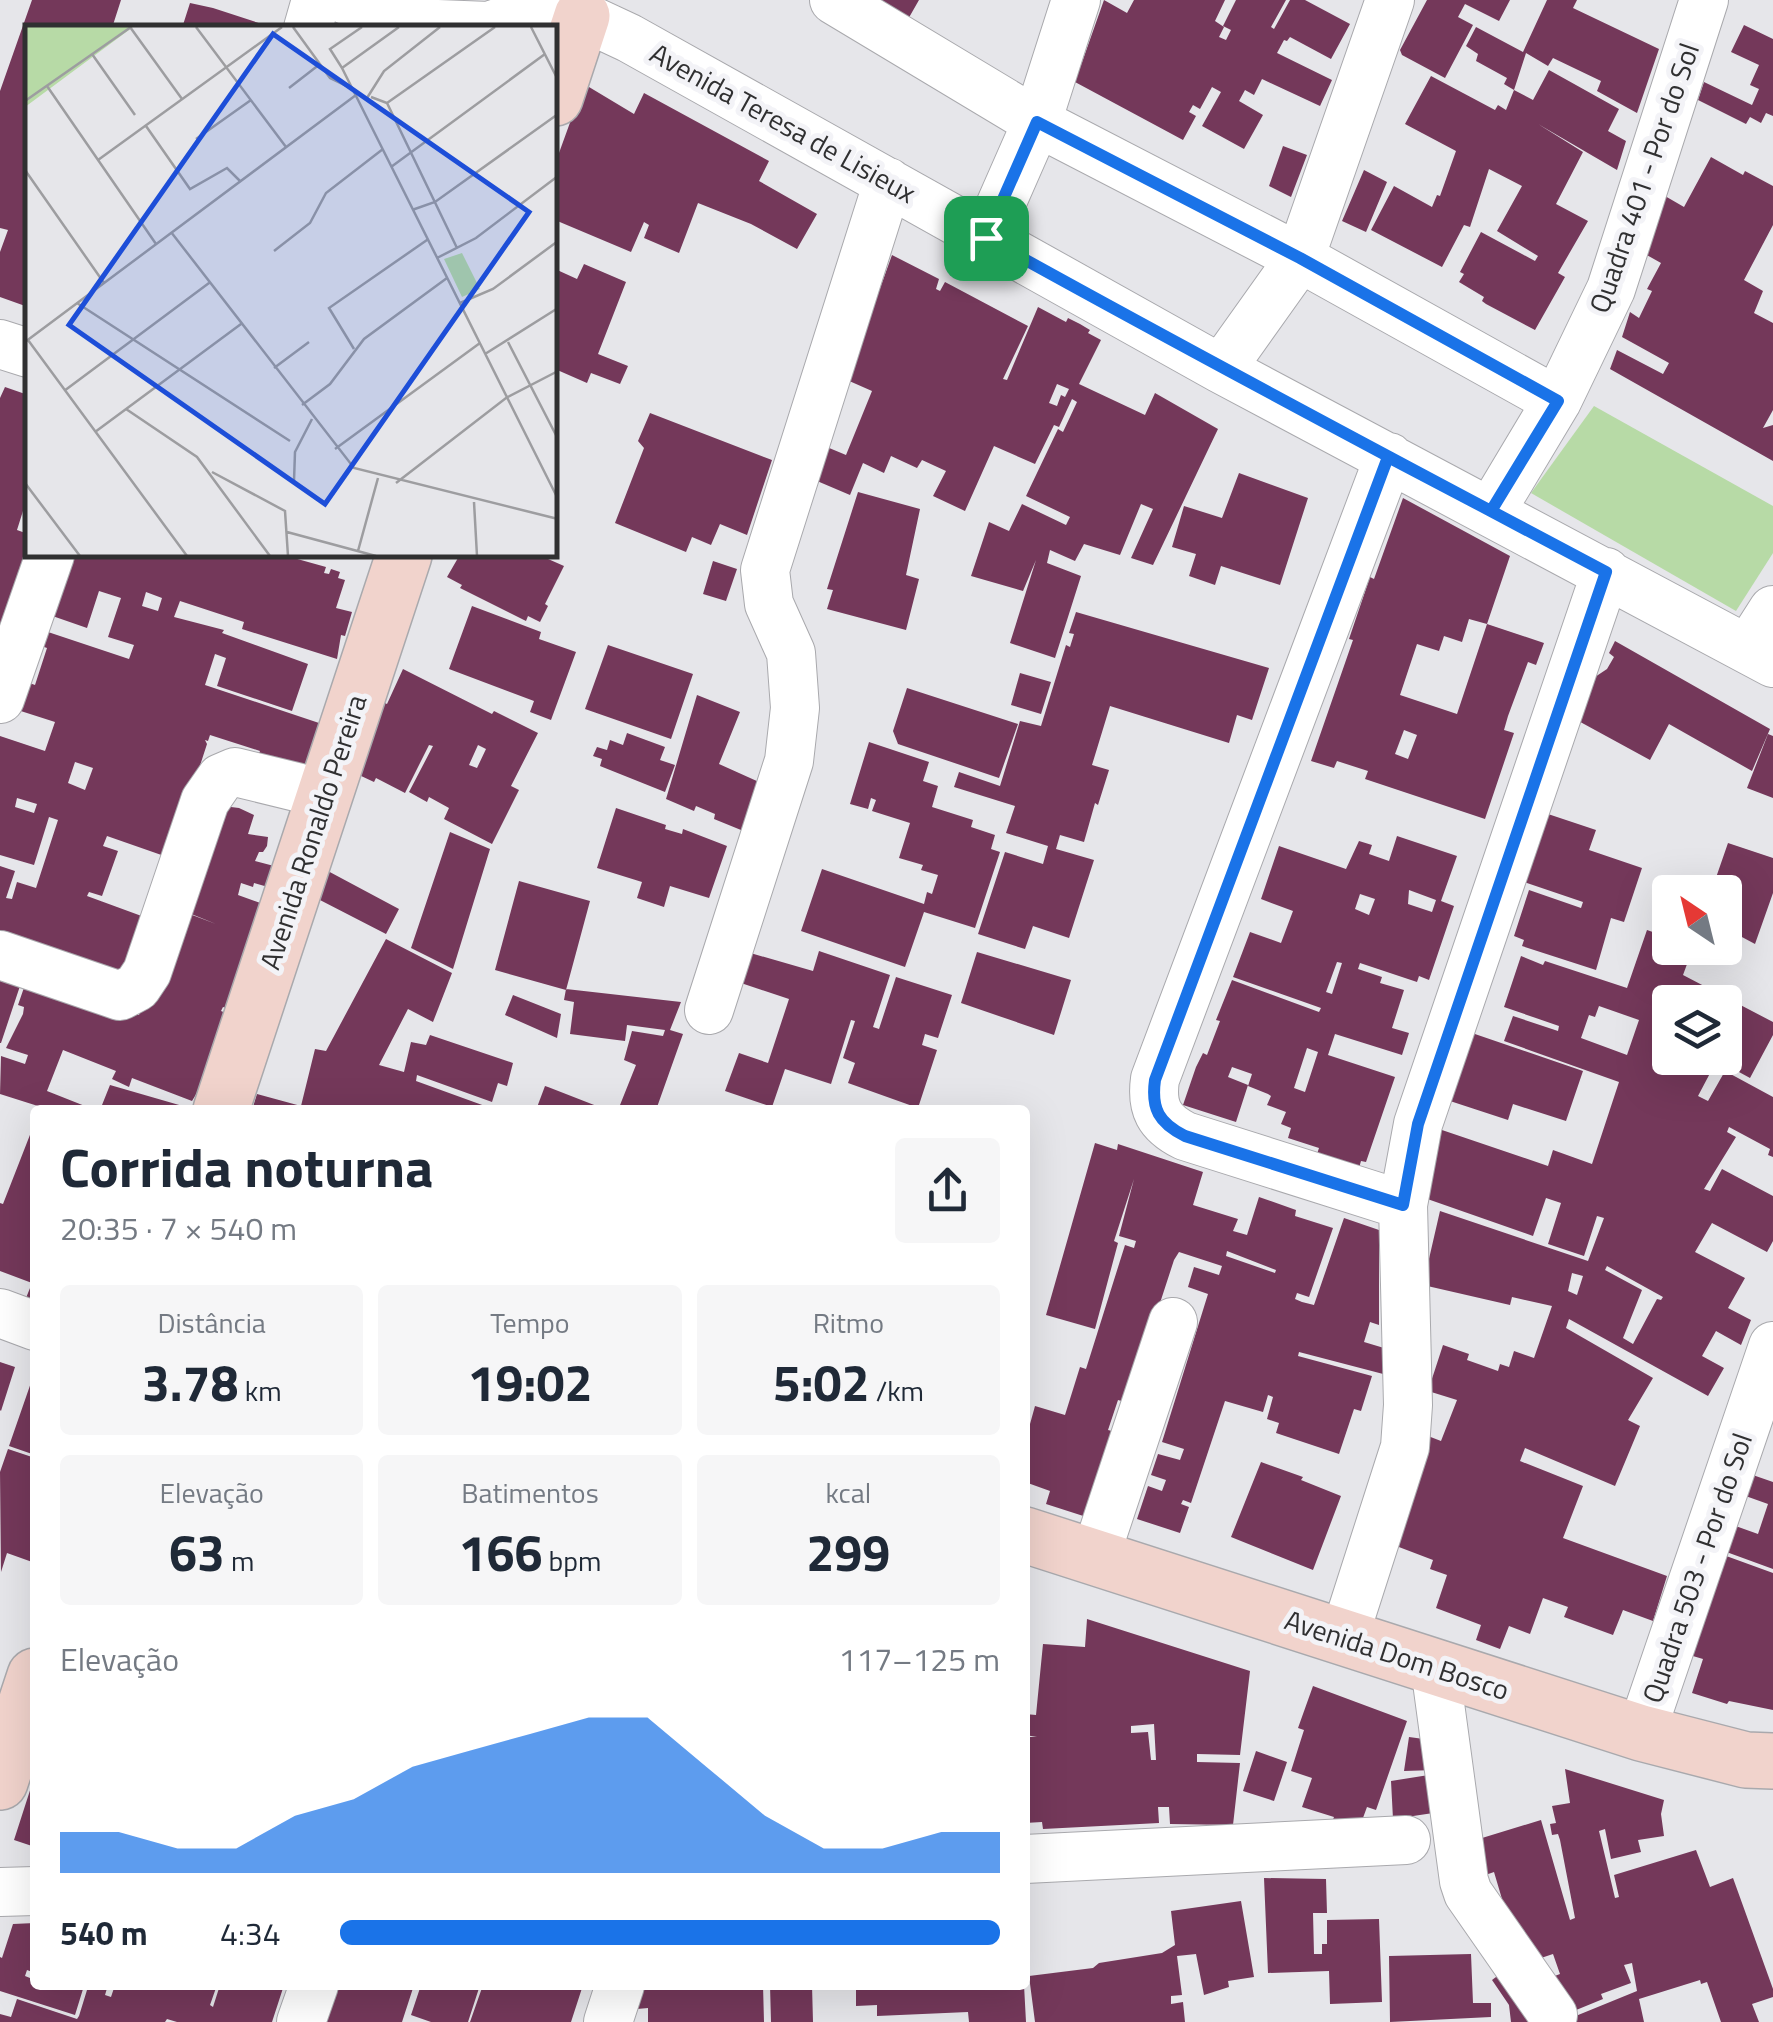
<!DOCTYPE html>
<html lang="pt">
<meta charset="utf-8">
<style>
:root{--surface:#fff;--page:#f6f6f7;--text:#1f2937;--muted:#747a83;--accent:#1a73e8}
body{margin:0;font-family:"Titillium Web",sans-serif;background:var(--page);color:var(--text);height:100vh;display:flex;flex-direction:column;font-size:38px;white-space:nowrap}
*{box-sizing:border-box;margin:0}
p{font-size:32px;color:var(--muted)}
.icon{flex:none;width:55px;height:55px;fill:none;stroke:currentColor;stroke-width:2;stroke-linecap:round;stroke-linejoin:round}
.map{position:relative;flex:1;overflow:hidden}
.side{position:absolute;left:30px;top:1105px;width:1000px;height:885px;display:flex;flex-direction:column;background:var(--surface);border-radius:10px;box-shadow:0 10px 40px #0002}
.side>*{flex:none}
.needle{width:65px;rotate:325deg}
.buttons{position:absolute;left:1652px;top:875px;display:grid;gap:20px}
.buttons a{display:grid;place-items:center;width:90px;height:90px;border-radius:10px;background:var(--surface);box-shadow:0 10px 40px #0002;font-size:50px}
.pin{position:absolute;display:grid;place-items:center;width:85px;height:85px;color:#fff;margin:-42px;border-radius:20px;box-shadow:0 5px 15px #0006}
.round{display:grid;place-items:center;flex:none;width:105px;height:105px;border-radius:10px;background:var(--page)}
.head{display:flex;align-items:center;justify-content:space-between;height:170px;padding:0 30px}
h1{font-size:55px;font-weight:700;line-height:75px}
.stats{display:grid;grid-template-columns:repeat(3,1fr);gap:15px;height:170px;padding:10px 30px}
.stats div{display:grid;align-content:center;border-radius:10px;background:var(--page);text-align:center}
.stats b{font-size:50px;font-weight:700}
.stats small{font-size:28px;font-weight:400}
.stats p{font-size:28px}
.chart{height:280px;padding:20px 30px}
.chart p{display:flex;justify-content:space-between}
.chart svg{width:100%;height:180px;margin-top:10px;fill:var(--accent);opacity:.7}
ul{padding:0 30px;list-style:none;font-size:32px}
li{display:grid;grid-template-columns:160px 120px 1fr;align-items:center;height:75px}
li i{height:25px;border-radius:12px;background:var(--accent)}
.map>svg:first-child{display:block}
.green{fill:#b7daa6}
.building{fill:#74385a;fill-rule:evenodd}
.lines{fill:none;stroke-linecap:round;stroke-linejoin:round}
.street-casing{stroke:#a9a9ad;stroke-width:50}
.secondary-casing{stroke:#a9a9ad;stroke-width:58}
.street{stroke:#fff;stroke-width:48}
.secondary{stroke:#f1d3cc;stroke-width:55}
.route-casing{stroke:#fff;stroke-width:20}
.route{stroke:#1a73e8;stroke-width:12}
.labels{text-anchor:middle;stroke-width:10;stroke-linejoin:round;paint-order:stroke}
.street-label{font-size:28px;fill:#303031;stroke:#f3f3f7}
.inset-road{fill:none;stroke:#9d9da0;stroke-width:2.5}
.view{fill:#1d4ed8;fill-opacity:0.15;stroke:#1d4ed8;stroke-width:5}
.inset-edge{fill:none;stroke:#303031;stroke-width:5}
</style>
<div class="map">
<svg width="1773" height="2022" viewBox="0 0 1773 2022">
<rect width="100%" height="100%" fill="#e6e6ea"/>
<path class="green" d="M1594 406 1773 506V553L1736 611 1531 493Z"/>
<path class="building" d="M32 0H121L112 28H28V307L0 297V252L8 230 0 228V91Z
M868 0H919L907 21Z
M1104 0 1127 13 1134 0H1225L1215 21 1224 27 1219 37 1226 40 1231 30 1223 26 1236 0H1286L1271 27 1274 29 1290 0H1305L1350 24 1331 59 1290 37 1287 41 1284 40 1277 53 1332 80 1320 106 1262 79 1254 95 1245 90 1239 101 1263 115 1244 149 1202 126 1221 92 1212 87 1200 109 1193 105 1189 112 1196 116 1183 140 1075 82Z
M1427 0H1510L1499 21 1465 4 1458 17 1473 25 1445 78 1402 55 1400 50Z
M1547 0H1577L1573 8 1659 49 1637 113 1597 91 1601 81 1553 58 1548 66 1526 53 1514 90 1504 84 1507 78 1476 61 1478 54 1466 46 1476 27 1523 52Z
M190 3 213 8 274 28H182Z
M1744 25 1773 39V116L1766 113 1761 123 1750 117 1746 124 1698 100 1704 82 1752 105 1759 89 1750 85 1759 65 1731 52Z
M1549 70 1619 109 1608 131 1626 141 1617 170 1538 124 1583 152 1556 204 1588 221 1558 273 1565 277 1535 330 1486 304 1482 301 1484 297 1459 282 1464 274 1460 272 1481 232 1535 261 1538 256 1497 231 1522 186 1489 169 1470 227 1464 225 1442 267 1371 230 1394 186 1432 207 1437 195 1440 196 1456 151 1405 124 1431 76 1495 110 1498 105 1506 110 1514 90 1533 100Z
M584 84 634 114 644 93 769 161 759 181 817 214 797 249 751 224 698 203 679 253 644 238 649 225 644 222 631 252 555 220V164Z
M1283 146 1307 155 1291 197 1269 186Z
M1711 157 1743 175 1745 171 1773 186V225L1744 280 1763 291 1754 313 1773 323V410L1763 428 1773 425V461L1610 369 1617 350 1663 374 1669 363 1622 337 1630 312 1639 318 1652 291 1647 289 1661 263 1645 254 1665 196 1684 207Z
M1364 170 1387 182 1366 232 1342 221Z
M892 255 939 279 936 289 940 291 945 282 1028 326 1003 379 1007 380 1038 307 1066 322 1068 318 1080 324 1090 330 1088 333 1101 340 1079 384 1145 415 1155 393 1218 429 1153 565 1131 558 1153 509 1141 504 1120 555 1084 544 1075 561 1050 550 1047 563 1081 576 1055 658 1010 643 1036 560 1023 591 971 576 989 522 1009 531 1022 504 1066 525 1070 517 1026 496 1058 429 1063 432 1077 402 1072 399 1059 427 1054 425 1035 464 994 446 965 511 933 496 946 471 922 460 917 468 891 456 884 473 863 463 850 495 810 478 822 445 846 455 872 391 847 380ZM1057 384 1069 389 1065 397 1061 395 1057 406 1049 403Z
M584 264 626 282 598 354 628 366 620 384 591 373 587 383 555 369V269L577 279Z
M5 387 28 395V495L17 530 28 534V554L0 633V398Z
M650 413 772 460 747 535 720 524 711 545 692 537 686 552 615 523 644 448 638 441Z
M1239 473 1308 498 1280 585 1221 566 1215 585 1189 576 1196 554 1172 547 1184 506 1222 518Z
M858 492 920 509 906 575 919 579 906 630 827 609 833 590 827 589Z
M1403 498 1510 556 1487 624 1469 619 1462 642 1444 636 1439 651 1417 644 1400 695 1457 714 1487 624 1544 643 1536 665 1528 662 1508 716 1504 730 1514 733 1485 819 1365 779 1368 771 1337 761 1334 768 1311 761 1353 640 1349 639 1370 577 1374 579ZM1404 730 1417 735 1408 759 1395 754Z
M65 555H283L326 567 324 573 329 574 331 569 340 572 338 578 345 580 336 608 352 612 345 636 341 635 337 659 242 629 244 622 180 601 174 617 224 630 222 633 308 664 292 711 217 686 226 658 215 654 205 685 325 725 307 764 292 768 256 760 260 751 210 735 208 741 205 740 207 744 170 858 107 836 103 846 118 851 102 896 89 892 87 896 147 918 125 972 0 939V866L15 871 6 898 12 899 17 882 36 888 58 820 49 817 34 865 0 855V736L45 751 55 722 2 705 13 677 35 685 47 648 27 641 33 627 129 659 134 645 108 637 121 598 99 591 87 628 41 612ZM146 592 162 598 158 611 142 606ZM75 762 93 768 85 790 68 783ZM17 798 37 804 34 813 15 807Z
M450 555H539L564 566 545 604 548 606 540 622 528 616 526 621 460 588 462 585 447 577 458 558Z
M713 561 737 569 726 601 703 594Z
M472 606 541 632 539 639 576 652 551 720 530 712 534 701 449 669Z
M1076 612 1269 668 1252 720 1237 715 1229 743 1110 706 1092 765 1109 770 1098 805 1095 803 1084 842 1060 835 1056 849 1094 860 1069 938 1033 926 1025 949 978 934 1005 852 1043 864 1048 846 1006 833 1015 806 954 787 959 772 1000 786 1020 721 1041 726 1066 645 1070 647 1074 634 1069 633Z
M1615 641 1770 729 1752 771 1669 724 1650 760 1573 718 1595 677 1607 669 1614 657 1609 653Z
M608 645 693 674 671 739 585 709Z
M403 669 492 714 494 711 538 733 511 786 519 790 492 844 444 819 449 808 429 797 427 802 409 792 433 746 429 745 405 793 376 778 374 782 359 775 381 701 387 704ZM478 745 486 749 477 768 469 765Z
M1020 673 1051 682 1041 714 1011 705Z
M907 688 1018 724 999 778 898 744 893 731Z
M697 695 740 712 719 764 759 782 741 830 714 819 715 814 696 806 694 811 666 799Z
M627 733 665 747 660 760 675 765 665 792 600 766 602 759 593 756 597 747 607 750 610 740 623 745Z
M1768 734 1773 736V798L1747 788Z
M869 742 929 762 923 781 938 786 932 807 973 820 971 827 995 835 991 849 1000 852 975 928 924 912 905 967 801 931 822 869 924 904 927 892 932 894 938 875 921 870 923 865 899 858 910 823 872 811 876 800 871 798 868 809 850 804Z
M223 806 239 808 254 815 248 834 268 837 267 846 263 852H259L255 861 274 866 268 887 254 883 253 887 241 883 238 895 269 906 238 1012 223 1007 221 1011 235 1017 212 1096 198 1091 192 1101 132 1078 129 1087 112 1079 116 1071 63 1050 47 1091 95 1110H39L41 1107 0 1094 1 1056 25 1064 28 1055 6 1048 23 1014 24 1007 18 1005 28 976 139 1015 179 910 216 924 179 909Z
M616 808 666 825 665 829 682 834 683 829 727 846 709 898 670 886 664 907 637 898 642 882 597 868Z
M1548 814 1596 830 1589 850 1642 868 1624 922 1611 918 1596 970 1522 946 1524 940 1514 936 1529 890 1581 908 1583 902 1524 882Z
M450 832 490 849 453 969 411 948Z
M1397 836 1457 856 1441 901 1454 906 1429 980 1419 976 1417 982 1360 963 1358 969 1382 977 1380 983 1404 990 1392 1028 1409 1033 1402 1055 1335 1034 1328 1055 1395 1077 1366 1162 1361 1161 1359 1168 1317 1154 1319 1148 1288 1138 1291 1128 1281 1124 1286 1112 1267 1105 1271 1096 1268 1094 1248 1086 1252 1074 1232 1067 1228 1077 1248 1085 1236 1122 1183 1105 1196 1067 1203 1053 1207 1055 1220 1021 1216 1020 1232 980 1319 1012 1321 1008 1233 977 1250 932 1281 943 1293 911 1261 899 1279 846 1346 869 1359 841 1372 845 1369 854 1389 861ZM1409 890 1436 900 1432 912 1408 904ZM1360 894 1375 899 1369 915 1355 909ZM1337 962 1342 963 1332 994 1326 992ZM1307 1048 1318 1052 1305 1092 1294 1088Z
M1728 843 1773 858V893L1755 944 1725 928V892H1711Z
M326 870 399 909 386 934 318 899Z
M519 881 590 901 566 990 495 970Z
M1647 930 1670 938V948H1693L1683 975 1773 1022V1035L1750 1078 1717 1060 1698 1096 1708 1101 1725 1071 1773 1097V1157L1768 1155 1770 1149 1729 1127 1727 1132 1736 1137 1704 1189 1710 1191 1722 1169 1773 1196V1241L1767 1252 1712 1223 1695 1252 1745 1278 1728 1308 1751 1320 1741 1345 1716 1331 1702 1356 1724 1368 1708 1396 1569 1319 1566 1328 1653 1378 1628 1420 1640 1426 1615 1486 1525 1448 1520 1461 1583 1486 1563 1538 1667 1576 1653 1621 1623 1610 1613 1635 1564 1617 1568 1607 1543 1598 1530 1634 1509 1626 1500 1649 1476 1640 1481 1625 1436 1608 1447 1575 1430 1569 1433 1560 1391 1544 1428 1436 1441 1441 1457 1400 1428 1391 1443 1345 1469 1354 1467 1360 1498 1371 1500 1364 1509 1367 1514 1351 1534 1358 1552 1306 1512 1297 1510 1305 1423 1285 1440 1211 1588 1261 1604 1218 1597 1216 1584 1256 1548 1244 1561 1203 1546 1198 1533 1236 1416 1195 1439 1129 1548 1166 1553 1150 1592 1164 1619 1082 1504 1041 1513 1016 1558 1031 1559 1026 1504 1007 1521 956 1543 965 1545 961 1627 988ZM1670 1002H1725V1058H1673L1667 1068 1655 1062 1658 1053 1670 1059V1035L1665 1033 1667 1025 1670 1026ZM1599 1006 1639 1020 1627 1055 1581 1038 1589 1015 1595 1017ZM1607 1266 1663 1297 1661 1300 1657 1299 1633 1344 1623 1338 1642 1290 1605 1270ZM1572 1273 1583 1276 1577 1295 1568 1291Z
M386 939 452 973 433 1022 408 1009 379 1065 404 1072 411 1042 426 1045 430 1035 513 1063 507 1086 498 1083 492 1102 417 1075 416 1081 496 1110H252L257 1094 301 1106 315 1049 326 1051Z
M819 951 890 975 873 1027 879 1029 896 977 952 995 938 1038 925 1034 922 1045 937 1050 918 1108 848 1083 855 1063 843 1058 855 1021 851 1020 831 1084 785 1069 772 1107 725 1091 739 1053 768 1063 789 999 738 982 747 952 813 971Z
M977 952 1071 980 1054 1035 961 1003Z
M0 966 24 974 1 1043H0Z
M566 989 681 1002 670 1030 683 1034 656 1110H618L636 1065 624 1060 632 1031 663 1036 665 1030 627 1025 625 1041 570 1034 574 1002 564 1000Z
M513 995 561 1014 557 1038 505 1015Z
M1472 1033 1583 1071 1566 1121 1513 1104 1508 1120 1450 1101Z
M110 1085 193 1109V1110H100Z
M545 1086 548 1087 607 1110H536Z
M35 1122V1302L26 1298 32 1283 0 1271V1203L3 1204Z
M1095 1143 1117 1150 1118 1144 1203 1172 1193 1205 1238 1219 1233 1231 1247 1235 1259 1197 1296 1210 1295 1216 1333 1228 1309 1297 1297 1293 1295 1299 1302 1302 1314 1305 1344 1218 1379 1230V1325L1370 1322 1364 1342 1384 1348 1387 1375 1299 1352 1298 1356 1372 1376 1361 1411 1354 1409 1339 1454 1276 1433 1279 1423 1267 1419 1273 1397 1268 1395 1263 1412 1225 1401 1191 1503 1183 1500 1181 1504 1189 1507 1180 1533 1137 1519 1148 1486 1162 1491 1166 1480 1151 1475 1158 1454 1180 1460 1184 1449 1162 1442 1208 1294 1188 1287 1194 1267 1219 1275 1222 1266 1179 1252 1174 1260 1146 1346 1143 1407 1118 1400 1108 1430 1127 1435 1102 1522 1046 1504 1050 1491 1025 1482V1422L1030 1424 1035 1406 1065 1415 1080 1367 1086 1369 1125 1245 1134 1248 1136 1241 1119 1236 1134 1179 1114 1241 1118 1243 1095 1329 1046 1315ZM1227 1251 1276 1270 1275 1273 1226 1256Z
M0 1362 15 1367 1 1411 0 1410Z
M34 1374H35V1455L9 1446Z
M8 1449 35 1458V1563L7 1553 1 1572 0 1472Z
M1261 1462 1303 1477 1301 1480 1341 1496 1313 1570 1231 1537Z
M1747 1473 1773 1482V1569L1721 1550 1730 1524 1758 1534 1768 1504 1740 1494Z
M1718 1553 1773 1573V1710L1729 1701 1727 1704 1692 1693 1703 1659 1686 1654Z
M1087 1619 1250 1671 1240 1755 1197 1754V1762L1240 1763 1233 1825 1170 1824 1169 1807H1158L1159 1823 1043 1829 1042 1822 1025 1823V1737H1037L1025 1735V1714L1036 1715 1043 1644 1085 1647ZM1154 1724 1156 1760H1151L1148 1732 1131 1733V1726Z
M1313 1686 1407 1721 1376 1810 1367 1807 1360 1826 1332 1822 1334 1817 1302 1807 1312 1778 1291 1771 1304 1730 1298 1728Z
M1409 1737 1431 1740 1435 1770 1404 1771Z
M1256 1751 1287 1762 1274 1801 1243 1791Z
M1565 1769 1664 1800 1661 1814 1664 1836 1638 1840 1641 1852 1611 1859 1605 1829 1599 1831 1615 1898 1619 1897 1614 1875 1696 1850 1710 1887 1733 1878 1773 1989V1997L1752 2004 1759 2022H1721L1707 1982 1701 1984 1700 1980 1639 1999 1644 2022H1561L1637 1991 1632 1963 1624 1965 1631 1983 1601 1994 1603 1999 1564 2015 1539 1982 1560 1974 1553 1954 1526 1963 1510 1926 1494 1872 1474 1879 1469 1842 1541 1820 1570 1920 1575 1918 1560 1840 1558 1834 1552 1835 1550 1824 1556 1823 1552 1806 1570 1803Z
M1435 1774 1440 1812 1393 1819 1391 1781Z
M34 1778H35V1847L14 1840Z
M1264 1878 1326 1879 1327 1913H1313L1314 1954H1322V1944H1327V1920L1379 1919 1382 2002 1330 2004 1329 1971 1268 1973Z
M1241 1901 1254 1977 1228 1981 1229 1987 1204 1995 1196 1954 1177 1956 1182 1995 1171 1996V2004L1183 2002 1185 2022H1035L1029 1976 1093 1968 1099 1963 1162 1953 1175 1945 1171 1911Z
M35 1923V1973L27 1970 25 1976 35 1980V1985H108L105 1995 111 1997 115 1985H217L210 2005 213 2007 220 1985H284L272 2022H177L167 2019 165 2022H0V2014L11 2017 17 1999 77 2019 79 2016 87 1990 83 1989 75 2015 0 1991V1957L2 1958 13 1924Z
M1471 1954 1473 2003H1491V2017L1390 2022 1389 1956Z
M1504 1971 1539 2022H1511L1509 2005 1492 1980Z
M333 1985H414L402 2022H320Z
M421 1985H480L468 2022H431L411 2015Z
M483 1985H583L571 2022H470Z
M636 1985H763L764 2022H648V2008L637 2009Z
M770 1985H812L813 2022H771Z
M856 1985H1024L1026 2022H969L968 2012 877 2016V2005L856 2006Z"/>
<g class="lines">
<defs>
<path id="street" d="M346 0 412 23 489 26 520 15 547 0
M834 0 1037 122 1300 258 1557 401
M582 16 629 38 1221 369 1773 663
M308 28 316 0
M986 238 1037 122 1076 0
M0 344 28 353
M1221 369 1300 258 1390 0
M1389 457 1155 1079C1151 1108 1159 1123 1185 1136L1403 1205
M1491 511 1557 401 1611 289 1704 0
M1748 649 1773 610
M0 699 50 555
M0 955 120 996 137 987 147 972 205 801 221 778 235 772 325 794
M709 1010 789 761 795 708 791 653 769 604 765 570 888 182
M0 1313 35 1326
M1095 1557 1173 1322
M1344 1637 1405 1447 1408 1405 1403 1205 1418 1124 1606 572
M1435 1667 1464 1881 1468 1893 1553 2015
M1641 1733 1773 1346
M1025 1859 1406 1840
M0 1892 35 1891
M301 2022 314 1985
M608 2022 620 1985"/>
<path id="secondary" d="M555 98 582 16
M221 1110 404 555
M1025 1535 1641 1733 1746 1760 1773 1761
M0 1782 35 1676"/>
</defs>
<use href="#street" class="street-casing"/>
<use href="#secondary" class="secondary-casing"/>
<use href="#street" class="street"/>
<use href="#secondary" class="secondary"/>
</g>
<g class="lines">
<defs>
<path id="route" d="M986 238C1191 352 1398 462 1606 572L1418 1124 1403 1205 1185 1136C1159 1123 1151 1109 1155 1080L1388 457 1491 511 1558 401 1300 258 1037 122 986 238"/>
</defs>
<use href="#route" class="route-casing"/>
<use href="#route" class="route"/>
</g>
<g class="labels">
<g class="street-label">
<text transform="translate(783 123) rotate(29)" y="10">Avenida Teresa de Lisieux</text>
<text transform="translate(1644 178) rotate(-71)" y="10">Quadra 401 - Por do Sol</text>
<text transform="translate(313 832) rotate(-72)" y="10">Avenida Ronaldo Pereira</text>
<text transform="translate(1697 1568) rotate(-71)" y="10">Quadra 503 - Por do Sol</text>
<text transform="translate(1397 1655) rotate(18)" y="10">Avenida Dom Bosco</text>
</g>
</g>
<g transform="translate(25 25)">
<rect width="532" height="532" fill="#e6e6ea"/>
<path d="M0 2H108L0 82ZM437 228 455 264 437 272 419 234Z" fill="#b7daa6"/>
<path class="inset-road" d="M105 2 157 74M171 2 261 122M268 2 305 53 328 64M337 2 305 24 317 43 374 2M506 2 533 55M67 29 110 90M317 43 533 474M22 61 131 219M264 63 295 39M346 72 362 78 432 223M342 73 359 46 415 2M0 76 106 2M362 78 470 2M121 101 165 164 202 143 215 156M171 114 226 75M73 135 257 2M366 142 520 29M0 145 79 258M387 185 410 177 533 89M146 207 329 443 533 494M249 226 285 198 301 168 358 124M412 233 451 213 533 151M52 278 265 416M435 278 468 264 533 216M3 315 162 531M0 317 331 70M483 317 533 414M329 324 304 283 402 215M460 329 533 283M249 343 284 317M39 366 184 258M277 380 305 359 339 314 422 253M101 384 172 432 245 531M70 407 216 299M310 424 455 318M187 447 260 486 263 531M269 456 270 427 287 394M0 458 55 531M371 458 481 373 533 346M449 477 452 531M262 507 351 531M333 526 353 453"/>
<path class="view" d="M248 9 504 187 300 479 44 300Z"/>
<rect width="532" height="532" class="inset-edge"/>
</g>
</svg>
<div class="buttons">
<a><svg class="needle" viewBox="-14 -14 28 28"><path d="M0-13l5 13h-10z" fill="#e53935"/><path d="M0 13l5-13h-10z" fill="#747a83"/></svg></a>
<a><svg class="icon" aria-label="layers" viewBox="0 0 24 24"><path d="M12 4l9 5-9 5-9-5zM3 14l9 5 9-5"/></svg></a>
</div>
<div class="pin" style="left:986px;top:238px;background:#1e9e55"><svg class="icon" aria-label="arrive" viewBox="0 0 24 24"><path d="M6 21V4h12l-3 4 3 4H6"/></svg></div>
<section class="side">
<div class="head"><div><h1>Corrida noturna</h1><p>20:35 · 7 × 540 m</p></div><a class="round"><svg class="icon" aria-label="share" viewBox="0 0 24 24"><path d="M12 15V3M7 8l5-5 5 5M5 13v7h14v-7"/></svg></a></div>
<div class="stats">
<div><p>Distância</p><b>3.78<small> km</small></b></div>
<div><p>Tempo</p><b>19:02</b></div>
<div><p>Ritmo</p><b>5:02<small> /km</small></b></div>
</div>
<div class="stats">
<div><p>Elevação</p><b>63<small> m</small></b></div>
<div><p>Batimentos</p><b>166<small> bpm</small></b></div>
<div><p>kcal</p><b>299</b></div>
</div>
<div class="chart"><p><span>Elevação</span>117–125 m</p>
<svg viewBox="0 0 160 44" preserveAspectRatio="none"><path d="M0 44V34L10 34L20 38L30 38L40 30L50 26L60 18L70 14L80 10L90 6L100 6L110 18L120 30L130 38L140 38L150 34L160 34V44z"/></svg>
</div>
<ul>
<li><b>540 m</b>4:34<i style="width:100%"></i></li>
</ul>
</section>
</div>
